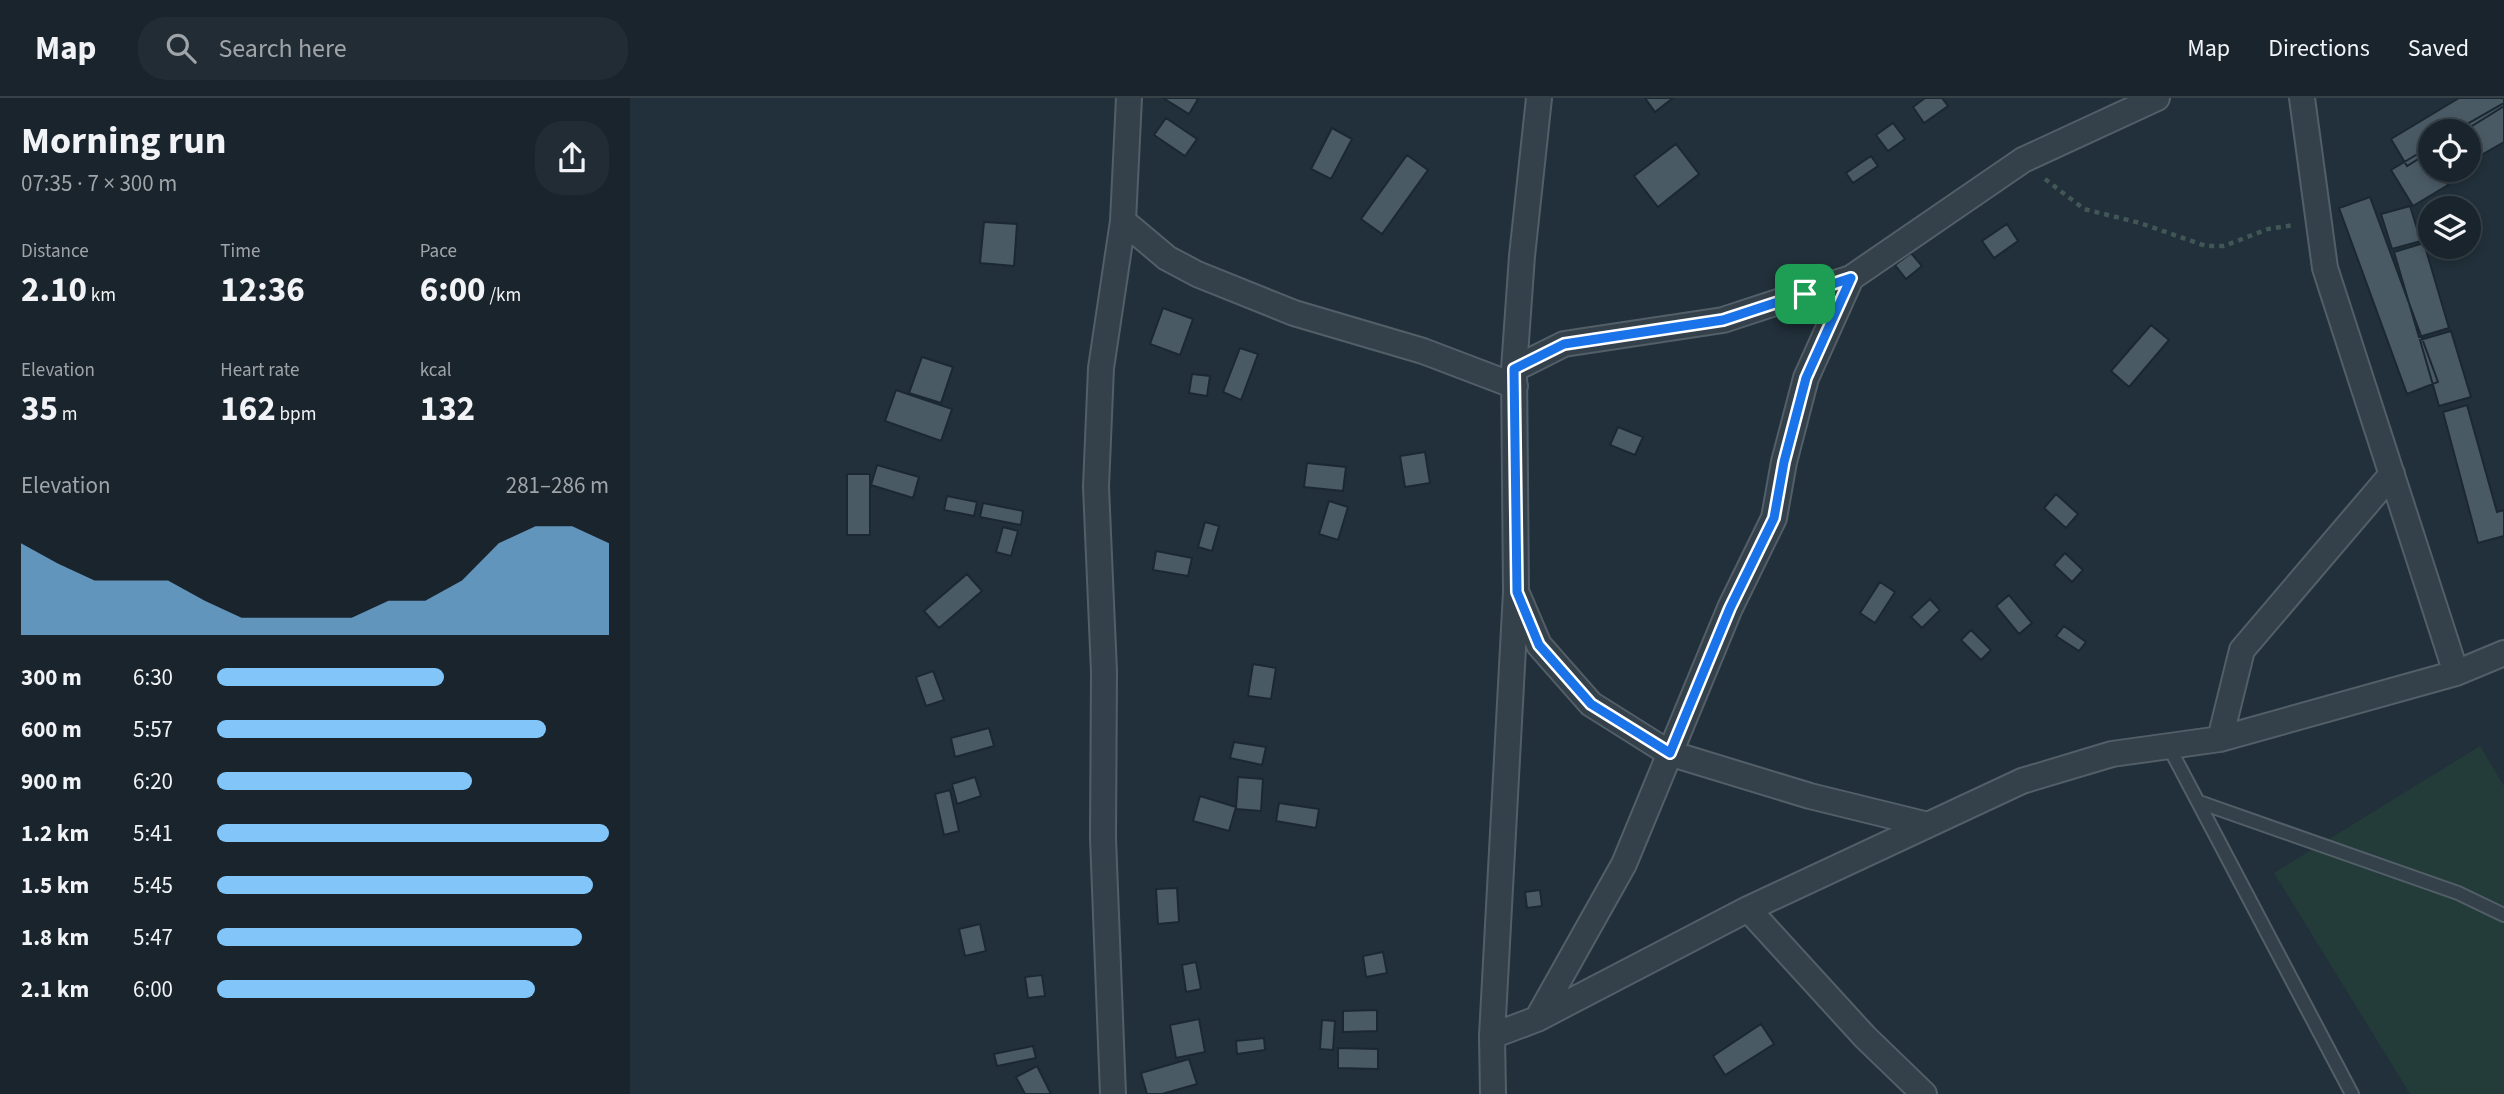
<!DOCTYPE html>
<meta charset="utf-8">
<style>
:root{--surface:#19242c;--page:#222c34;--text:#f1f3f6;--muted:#9fa4a9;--line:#374148;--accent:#82c5f9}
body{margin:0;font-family:"Source Sans 3",sans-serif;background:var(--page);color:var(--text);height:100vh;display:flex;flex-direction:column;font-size:26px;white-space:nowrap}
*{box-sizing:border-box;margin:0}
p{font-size:23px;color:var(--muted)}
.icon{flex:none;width:38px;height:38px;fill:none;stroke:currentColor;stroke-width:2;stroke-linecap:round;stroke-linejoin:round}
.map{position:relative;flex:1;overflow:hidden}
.sheet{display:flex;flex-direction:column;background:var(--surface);width:630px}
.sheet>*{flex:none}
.controls{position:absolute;left:1788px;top:21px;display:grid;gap:14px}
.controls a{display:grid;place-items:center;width:63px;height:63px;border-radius:50%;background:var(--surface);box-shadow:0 4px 10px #0003,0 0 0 2px var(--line);font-size:35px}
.pin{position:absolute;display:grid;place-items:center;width:60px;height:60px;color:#fff;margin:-30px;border-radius:14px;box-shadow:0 4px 10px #0006}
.round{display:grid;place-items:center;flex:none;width:74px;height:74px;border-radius:28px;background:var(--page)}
.overview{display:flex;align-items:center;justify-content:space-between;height:119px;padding:0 21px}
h1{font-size:38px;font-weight:700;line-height:52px}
.stats{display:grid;grid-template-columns:repeat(3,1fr);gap:10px;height:119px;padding:7px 21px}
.stats div{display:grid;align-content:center}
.stats b{font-size:35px;font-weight:700}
.stats small{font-size:19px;font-weight:400}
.stats p{font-size:19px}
.chart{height:196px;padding:14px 21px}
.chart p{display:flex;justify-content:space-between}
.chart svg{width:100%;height:126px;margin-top:7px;fill:var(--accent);opacity:.7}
ul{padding:0 21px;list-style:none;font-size:23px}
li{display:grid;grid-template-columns:112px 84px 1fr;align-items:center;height:52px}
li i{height:18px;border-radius:9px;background:var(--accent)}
header{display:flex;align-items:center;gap:42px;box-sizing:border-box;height:98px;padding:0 35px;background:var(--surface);border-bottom:2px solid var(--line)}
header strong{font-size:33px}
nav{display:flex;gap:38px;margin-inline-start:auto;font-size:24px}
.search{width:490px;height:63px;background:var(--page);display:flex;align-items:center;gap:18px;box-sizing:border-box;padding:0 24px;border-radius:28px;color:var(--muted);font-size:26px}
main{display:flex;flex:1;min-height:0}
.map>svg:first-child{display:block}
.green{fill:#233b39}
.building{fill:#4a5a65;stroke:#1c2831;stroke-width:2}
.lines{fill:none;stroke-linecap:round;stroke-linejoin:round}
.service-casing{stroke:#535f68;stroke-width:16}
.minor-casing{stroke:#535f68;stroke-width:28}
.path{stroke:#415756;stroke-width:4.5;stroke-dasharray:5 5;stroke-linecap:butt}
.service{stroke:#35414a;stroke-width:12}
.minor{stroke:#35414a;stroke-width:24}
.route-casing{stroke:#fff;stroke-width:14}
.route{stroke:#1a73e8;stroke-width:9}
</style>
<header>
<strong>Map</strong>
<div class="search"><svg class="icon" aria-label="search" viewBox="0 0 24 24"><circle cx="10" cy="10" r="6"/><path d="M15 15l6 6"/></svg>Search here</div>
<nav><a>Map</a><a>Directions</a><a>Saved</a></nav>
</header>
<main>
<section class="sheet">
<div class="overview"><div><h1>Morning run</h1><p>07:35 · 7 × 300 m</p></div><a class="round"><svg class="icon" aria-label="share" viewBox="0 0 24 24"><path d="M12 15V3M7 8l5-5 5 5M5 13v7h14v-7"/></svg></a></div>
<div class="stats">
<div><p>Distance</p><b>2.10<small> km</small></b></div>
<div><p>Time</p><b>12:36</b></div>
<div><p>Pace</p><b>6:00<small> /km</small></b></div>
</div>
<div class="stats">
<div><p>Elevation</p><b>35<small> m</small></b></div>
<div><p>Heart rate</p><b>162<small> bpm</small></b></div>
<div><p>kcal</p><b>132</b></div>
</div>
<div class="chart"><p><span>Elevation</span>281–286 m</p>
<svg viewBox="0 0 160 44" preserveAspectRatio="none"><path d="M0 44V12L10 19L20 25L30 25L40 25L50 32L60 38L70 38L80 38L90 38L100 32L110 32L120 25L130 12L140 6L150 6L160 12V44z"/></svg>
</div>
<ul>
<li><b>300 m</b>6:30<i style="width:58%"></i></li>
<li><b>600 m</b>5:57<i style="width:84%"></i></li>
<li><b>900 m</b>6:20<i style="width:65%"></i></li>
<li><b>1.2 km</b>5:41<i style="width:100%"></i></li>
<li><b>1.5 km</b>5:45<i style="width:96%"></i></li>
<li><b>1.8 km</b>5:47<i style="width:93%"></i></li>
<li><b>2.1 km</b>6:00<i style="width:81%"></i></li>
</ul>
</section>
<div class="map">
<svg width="1874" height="996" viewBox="0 0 1874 996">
<rect width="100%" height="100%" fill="#21303a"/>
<path class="green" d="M1850 648 1874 688V996H1780L1644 775Z"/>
<path class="building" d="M533 0H566L568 1 559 16Z
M1015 0H1043L1025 14Z
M1295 0H1312L1318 8 1294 25 1283 9Z
M1829 0H1874V8L1834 33H1801V53L1777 68 1761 41Z
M1874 5V44L1839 64V33H1825Z
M536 20 567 41 555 58 524 37Z
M1263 25 1275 41 1258 53 1246 37Z
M702 30 722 41 701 81 681 71Z
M1046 46 1069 76 1028 109 1004 78Z
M1796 51 1801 58V72H1809L1818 87 1783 108 1761 72Z
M777 57 798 72 752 136 731 121Z
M1241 58 1248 68 1223 85 1216 75Z
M1740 99 1808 284 1777 296 1709 110Z
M1780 108 1791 143 1762 151 1751 116Z
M354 124 387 126 384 168 350 165Z
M1377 126 1388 143 1364 160 1352 143Z
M1794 145 1819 230 1789 239 1764 154Z
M1281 155 1292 168 1276 181 1265 167Z
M533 210 563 221 550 257 520 246Z
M1521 227 1539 242 1499 289 1481 273Z
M1821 233 1841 299 1809 308 1790 242Z
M610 250 628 256 611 302 593 294Z
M292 259 323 269 311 305 279 295Z
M562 276 580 278 577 298 559 295Z
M266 292 322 311 311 343 255 323Z
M1837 307 1867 414 1874 412V438L1848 445 1813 314Z
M988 329 1013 339 1005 357 980 347Z
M795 354 800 385 775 389 770 358Z
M677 365 716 369 713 393 674 389Z
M247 367 289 379 283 400 241 387Z
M217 376H240V437H217Z
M1426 396 1448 416 1436 430 1414 410Z
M317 398 347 404 344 418 314 412Z
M699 403 718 409 708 442 689 436Z
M353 405 393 413 391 427 350 419Z
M575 424 589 428 582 453 568 449Z
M373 429 388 433 381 458 366 454Z
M526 453 562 460 558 478 523 472Z
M1435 455 1453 472 1442 484 1424 467Z
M337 476 352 493 309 530 294 513Z
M1250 484 1265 494 1245 525 1230 515Z
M1379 497 1402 525 1389 536 1366 508Z
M1300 501 1310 512 1292 530 1281 519Z
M1434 528 1456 544 1449 553 1426 538Z
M1341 532 1361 552 1351 562 1331 542Z
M623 566 646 570 641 601 618 598Z
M303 573 314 602 296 608 286 579Z
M359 630 364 648 325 659 321 640Z
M604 644 636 649 632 667 600 660Z
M345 679 351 698 327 706 322 686Z
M608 679 633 681 631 713 606 711Z
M320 692 329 733 314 737 305 696Z
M570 698 606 709 599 733 563 723Z
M649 705 689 711 686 730 646 723Z
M547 790 549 824 528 826 526 791Z
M910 792 912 808 897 810 895 794Z
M350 826 356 853 335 858 329 831Z
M753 854 757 875 736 879 733 858Z
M566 864 571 891 556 894 552 867Z
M412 877 415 898 398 900 395 879Z
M747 912V933L713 934V913Z
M569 921 575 954 546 960 540 927Z
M692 922 705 923 703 952 690 951Z
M1131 926 1144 946 1095 977 1083 958Z
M634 940 635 952 607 956 606 943Z
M403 948 406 960 367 968 364 956Z
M708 950 748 951V971L708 970Z
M559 961 567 986 532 996H517L511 975Z
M407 968 421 996H395L386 979Z"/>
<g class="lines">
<defs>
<path id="service" d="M1539 649 1722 996
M1569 704 1828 795 1874 817"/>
<path id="minor" d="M1672 0 1695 170 1826 575
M493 123 537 160 567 176 664 215 793 253 885 288
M884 271 934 246 1093 222 1221 180 1393 62 1527 0
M888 498 909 547 961 606 1039 655 1180 698 1298 727
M1590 641 1612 552 1762 376
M1118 811 1235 939 1294 996
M907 921 994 766 1100 510 1144 420 1154 364 1176 280 1221 180
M862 938 907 921 1118 811 1392 683 1482 656 1590 641 1826 575 1874 555
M483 996 473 740 474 574 466 389 471 270 493 123 499 0
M863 996 862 938 886 494 884 271 892 158 909 0"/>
</defs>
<use href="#service" class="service-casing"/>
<use href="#minor" class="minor-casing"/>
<path class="path" d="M1415 81 1454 111 1510 125 1576 148H1594L1638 131 1664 127"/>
<use href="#service" class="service"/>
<use href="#minor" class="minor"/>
</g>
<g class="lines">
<defs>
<path id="route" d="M1221 180 1176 280 1154 364 1144 420 1100 510 1040 655 961 606 909 547 887 494 884 271 934 246 1093 222Z"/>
</defs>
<use href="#route" class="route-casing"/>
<use href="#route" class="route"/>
</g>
</svg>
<div class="controls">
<a><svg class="icon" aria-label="locate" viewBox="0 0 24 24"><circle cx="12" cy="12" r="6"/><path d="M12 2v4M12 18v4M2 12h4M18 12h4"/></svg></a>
<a><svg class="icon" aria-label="layers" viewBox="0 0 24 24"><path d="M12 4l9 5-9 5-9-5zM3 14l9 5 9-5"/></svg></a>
</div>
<div class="pin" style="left:1175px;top:196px;background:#1e9e55"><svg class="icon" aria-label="arrive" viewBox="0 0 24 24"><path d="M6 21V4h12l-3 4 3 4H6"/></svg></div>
</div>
</main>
